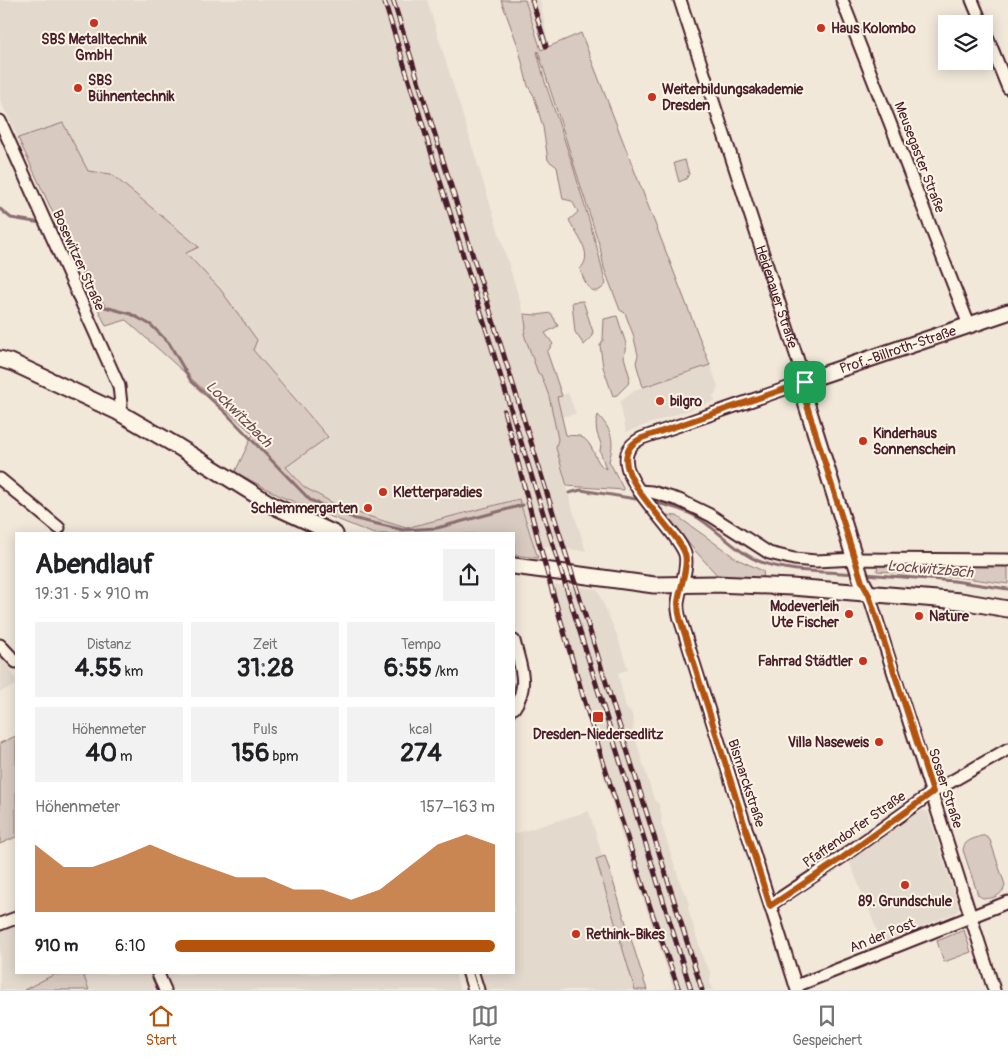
<!DOCTYPE html>
<html lang="de">
<meta charset="utf-8">
<style>
:root{--surface:#fff;--page:#f2f2f2;--text:#202124;--muted:#757577;--line:#e0e0e0;--accent:#b45309}
body{margin:0;font-family:Pangolin,sans-serif;background:var(--page);color:var(--text);height:100vh;display:flex;flex-direction:column;font-size:19px;white-space:nowrap}
*{box-sizing:border-box;margin:0}
p{font-size:16px;color:var(--muted)}
.icon{flex:none;width:28px;height:28px;fill:none;stroke:currentColor;stroke-width:2;stroke-linecap:round;stroke-linejoin:round}
.map{position:relative;flex:1;overflow:hidden}
.drawer{position:absolute;left:15px;top:532px;width:500px;height:442px;display:flex;flex-direction:column;background:var(--surface);border-radius:0px;box-shadow:0 2px 12px #0003}
.drawer>*{flex:none}
.buttons{position:absolute;left:938px;top:15px;display:grid;gap:10px}
.buttons a{display:grid;place-items:center;width:55px;height:55px;border-radius:0px;background:var(--surface);box-shadow:0 2px 12px #0003;font-size:25px}
.pin{position:absolute;display:grid;place-items:center;width:42px;height:42px;color:#fff;margin:-21px;border-radius:10px;box-shadow:0 2px 8px #0006}
.round{display:grid;place-items:center;flex:none;width:52px;height:52px;border-radius:0px;background:var(--page)}
.overview{display:flex;align-items:center;justify-content:space-between;height:85px;padding:0 20px}
h1{font-size:28px;font-weight:700;line-height:38px}
.metrics{display:grid;grid-template-columns:repeat(3,1fr);gap:8px;height:85px;padding:5px 20px}
.metrics div{display:grid;align-content:center;border-radius:0px;background:var(--page);text-align:center}
.metrics b{font-size:25px;font-weight:700}
.metrics small{font-size:14px;font-weight:400}
.metrics p{font-size:14px}
.chart{height:140px;padding:10px 20px}
.chart p{display:flex;justify-content:space-between}
.chart svg{width:100%;height:90px;margin-top:5px;fill:var(--accent);opacity:.7}
ul{padding:0 20px;list-style:none;font-size:16px}
li{display:grid;grid-template-columns:80px 60px 1fr;align-items:center;height:38px}
li i{height:12px;border-radius:6px;background:var(--accent)}
.menu{display:flex;justify-content:space-around;align-items:center;height:70px;border-top:1px solid var(--line);background:var(--surface);font-size:14px;color:var(--muted)}
.menu a{display:grid;justify-items:center;gap:2px}
.menu .active{color:var(--accent)}
.map>svg:first-child{display:block}
.built{fill:#e4d9cd}
.green{fill:#d8cac0;stroke:#917476}
.lines{fill:none;stroke-linecap:round;stroke-linejoin:round}
.stream{stroke:#8b6d6f;stroke-width:3}
.street-casing{stroke:#4a1f2b;stroke-width:15}
.secondary-casing{stroke:#4a1f2b;stroke-width:19}
.street{stroke:#fcf5e5;stroke-width:11}
.secondary{stroke:#fcf5e5;stroke-width:15}
.tram{stroke:#4a1f2b;stroke-width:1}
.rail-casing{stroke:#4a1f2b;stroke-width:5}
.rail{stroke:#fcf5e5;stroke-width:3;stroke-dasharray:9;stroke-linecap:butt}
.route-casing{stroke:#fff;stroke-width:10}
.route{stroke:#b45309;stroke-width:6}
.poi-dot{fill:#c8321e;stroke:#fcf5e5;stroke-width:2}
.labels{text-anchor:middle;stroke-width:4;stroke-linejoin:round;paint-order:stroke}
.poi-label{font-size:14px;font-weight:bold;fill:#4a1f2b;stroke:#fcf5e5;text-anchor:start}
.street-label{font-size:14px;fill:#4a1f2b;stroke:#fcf5e5}
.water-label{font-size:15px;font-style:italic;fill:#704c53;stroke:#fcf5e5}
</style>
<div class="map">
<svg width="1008" height="990" viewBox="0 0 1008 990">
<rect width="100%" height="100%" fill="#f1e8da"/>
<filter id="ink" filterUnits="userSpaceOnUse"><feTurbulence type="fractalNoise" baseFrequency=".02" numOctaves="2"/><feDisplacementMap in="SourceGraphic" scale="10" xChannelSelector="R" yChannelSelector="G"/><feConvolveMatrix kernelMatrix="1 2 1 2 8 2 1 2 1" color-interpolation-filters="sRGB"/></filter>
<g filter="url(#ink)">
<path class="built" d="M0 0H427L524 314 526 327 549 396 558 439 556 448 570 501 586 551 536 546 519 499 406 528 342 508 304 487 286 467 328 436 253 350 220 289 186 253 199 247 111 174 88 172 63 123 18 138 0 100Z
M525 0H540L549 46 544 48Z
M710 365 718 386 716 394 713 395 715 401 626 432 620 402 637 389Z
M568 393 576 414 562 417 557 397Z
M547 584 597 589 617 635 628 670 618 673 626 708 631 712 634 723 633 731 654 799 659 804 662 816 661 823 682 888 687 895 689 902 688 909 704 961 711 973 710 982 713 990H674L621 834Z
M0 657 9 666 16 680V685L0 692Z
M922 810 928 812 959 909 957 912 882 943 849 861Z
M589 811 643 990H484L479 974H514V834Z
M16 918V974H455L460 990H0V924Z"/>
<path class="green" d="M501 0H525L541 50 581 33 710 365 643 387 636 363 638 355 633 334 625 313 620 310 604 268 600 247 538 51 537 52 545 82 572 163 596 244 606 284C592 302 584 281 580 269 595 254 576 235 569 220L578 212 572 201 563 199 557 167 548 160 543 127 534 96 528 86 518 46Z
M63 123 88 171 111 174 199 247 186 253 220 289 257 340 253 350 328 437 286 467 304 487 342 508 406 528 519 499 538 558 514 555V534H374L282 497 235 472 253 434 126 320 106 326 18 138Z
M685 160 689 174 686 179 679 182 674 163Z
M583 301 593 332 591 338 584 345 575 332 572 302Z
M551 313 558 326 545 333 553 344 547 352 562 396 557 397 566 435C570 436 575 435 579 436 595 441 593 463 606 469L600 451 601 444 597 433 596 424 598 415C612 430 615 441 609 461L624 490 567 486 556 448 558 439 549 396 541 375 538 373 524 334 526 327 524 314 537 315Z
M617 316 626 344 624 357 630 378 628 384 617 395 613 396 603 367 600 345 603 340 604 319Z
M667 515 677 516 737 559 763 571 764 580 717 575 690 545Z
M1008 564V584L958 577 877 571 878 565 972 566Z
M16 736V837L0 844V743Z
M981 836H985L990 840 1005 885C1004 896 986 903 978 895L963 850C964 840 974 839 981 836Z
M605 856 647 990H635L596 859Z
M964 930 971 952 944 962 937 941Z
M55 974H83L89 990H24Z"/>
<g class="lines">
<path class="stream" d="M0 209 11 218 41 223
M50 224 56 225 67 235 88 286 105 307 131 314 151 325 169 343 191 381 226 413 310 500 356 519 403 530 437 528 523 505
M569 493 581 490 642 500
M653 502C666 505 680 508 693 515 716 527 736 553 761 562 792 573 824 571 856 574
M864 574 954 581 1008 589"/>
<defs>
<g id="street">
<path id="s1" d="M680 0 805 382 642 438C592 462 676 525 685 554 689 567 679 589 678 603 677 610 679 616 681 622L797 990"/>
<path d="M842 0 969 325"/>
<path d="M972 0 982 24"/>
<path d="M984 29 1008 88"/>
<path d="M0 121 119 386 121 404 118 412"/>
<path d="M0 479 59 528"/>
<path d="M639 491 652 492 679 500 710 515 769 553 794 559 816 561 856 559 1008 560"/>
<path d="M869 595 994 990"/>
<path d="M514 641C520 666 530 685 514 708"/>
<path d="M0 645 16 662"/>
<path d="M770 905 842 857 933 792 1008 749"/>
<path d="M0 924 16 918"/>
<path d="M158 974 165 990"/>
<path d="M796 986 1008 902"/>
</g>
<g id="secondary">
<path d="M0 359 13 363 118 412 177 446 272 505 335 534"/>
<path d="M514 566 654 585 715 584 792 587 961 601 1008 609"/>
<path id="s2" d="M869 595 862 582 804 396 805 382 813 378 1008 312"/>
<path d="M471 974 476 990"/>
</g>
</defs>
<use href="#street" class="street-casing"/>
<use href="#secondary" class="secondary-casing"/>
<use href="#street" class="street"/>
<use href="#secondary" class="secondary"/>
<path class="tram" d="M514 683V688
M473 974 478 990"/>
<defs>
<path id="rail" d="M384 0 691 990
M393 0 702 990
M532 0 546 46
M504 411C520 468 534 526 550 583 589 720 631 856 679 990"/>
</defs>
<use href="#rail" class="rail-casing"/>
<use href="#rail" class="rail"/>
</g>
</g>
<g class="lines" filter="url(#ink)">
<defs>
<path id="route" d="M805 382 804 396 862 582 869 595 933 792 842 858 770 906 681 622C679 616 678 610 678 603 679 589 689 567 685 554 676 525 592 462 642 438Z"/>
</defs>
<use href="#route" class="route-casing"/>
<use href="#route" class="route"/>
</g>
<g class="poi-dot">
<circle cx="94" cy="23" r="5"/>
<circle cx="821" cy="28" r="5"/>
<circle cx="78" cy="88" r="5"/>
<circle cx="652" cy="97" r="5"/>
<circle cx="660" cy="401" r="5"/>
<circle cx="863" cy="441" r="5"/>
<circle cx="383" cy="492" r="5"/>
<circle cx="368" cy="508" r="5"/>
<circle cx="849" cy="614" r="5"/>
<circle cx="919" cy="616" r="5"/>
<circle cx="863" cy="661" r="5"/>
<rect x="592" y="711" width="12" height="12" rx="2.5"/>
<circle cx="879" cy="742" r="5"/>
<circle cx="905" cy="885" r="5"/>
<circle cx="576" cy="934" r="5"/>
</g>
<g class="labels">
<g class="poi-label">
<text x="831" y="33">Haus Kolombo</text>
<text x="94" y="44" text-anchor="middle">SBS Metalltechnik<tspan x="94" dy="16">GmbH</tspan></text>
<text x="88" y="85">SBS<tspan x="88" dy="16">Bühnentechnik</tspan></text>
<text x="662" y="94">Weiterbildungsakademie<tspan x="662" dy="16">Dresden</tspan></text>
<text x="670" y="406">bilgro</text>
<text x="873" y="438">Kinderhaus<tspan x="873" dy="16">Sonnenschein</tspan></text>
<text x="393" y="497">Kletterparadies</text>
<text x="358" y="513" text-anchor="end">Schlemmergarten</text>
<text x="839" y="611" text-anchor="end">Modeverleih<tspan x="839" dy="16">Ute Fischer</tspan></text>
<text x="929" y="621">Nature</text>
<text x="853" y="666" text-anchor="end">Fahrrad Städtler</text>
<text x="598" y="739" text-anchor="middle">Dresden-Niedersedlitz</text>
<text x="869" y="747" text-anchor="end">Villa Naseweis</text>
<text x="905" y="906" text-anchor="middle">89. Grundschule</text>
<text x="586" y="939">Rethink-Bikes</text>
</g>
<g class="street-label">
<text transform="translate(920 157) rotate(69)" y="5">Meusegaster Straße</text>
<text transform="translate(79 260) rotate(66)" y="5">Bosewitzer Straße</text>
<text dy="5" stroke="none"><textPath href="#s1" startOffset="312">Heidenauer Straße</textPath></text>
<text dy="5" stroke="none"><textPath href="#s2" startOffset="322">Prof.-Billroth-Straße</textPath></text>
<text transform="translate(747 783) rotate(72)" y="5">Bismarckstraße</text>
<text transform="translate(946 788) rotate(72)" y="5">Sosaer Straße</text>
<text transform="translate(854 829) rotate(-35)" y="5">Pfaffendorfer Straße</text>
<text transform="translate(882 935) rotate(-22)" y="5">An der Post</text>
</g>
<g class="water-label">
<text transform="translate(239 414) rotate(45)" y="5">Lockwitzbach</text>
<text transform="translate(930 569) rotate(5)" y="5">Lockwitzbach</text>
</g>
</g>
</svg>
<div class="buttons">
<a><svg class="icon" aria-label="layers" viewBox="0 0 24 24"><path d="M12 4l9 5-9 5-9-5zM3 14l9 5 9-5"/></svg></a>
</div>
<div class="pin" style="left:805px;top:382px;background:#1e9e55"><svg class="icon" aria-label="arrive" viewBox="0 0 24 24"><path d="M6 21V4h12l-3 4 3 4H6"/></svg></div>
<section class="drawer">
<div class="overview"><div><h1>Abendlauf</h1><p>19:31 · 5 × 910 m</p></div><a class="round"><svg class="icon" aria-label="share" viewBox="0 0 24 24"><path d="M12 15V3M7 8l5-5 5 5M5 13v7h14v-7"/></svg></a></div>
<div class="metrics">
<div><p>Distanz</p><b>4.55<small> km</small></b></div>
<div><p>Zeit</p><b>31:28</b></div>
<div><p>Tempo</p><b>6:55<small> /km</small></b></div>
</div>
<div class="metrics">
<div><p>Höhenmeter</p><b>40<small> m</small></b></div>
<div><p>Puls</p><b>156<small> bpm</small></b></div>
<div><p>kcal</p><b>274</b></div>
</div>
<div class="chart"><p><span>Höhenmeter</span>157–163 m</p>
<svg viewBox="0 0 160 44" preserveAspectRatio="none"><path d="M0 44V11L10 22L20 22L30 17L40 11L50 17L60 22L70 27L80 27L90 33L100 33L110 38L120 33L130 22L140 11L150 6L160 11V44z"/></svg>
</div>
<ul>
<li><b>910 m</b>6:10<i style="width:100%"></i></li>
</ul>
</section>
</div>
<nav class="menu">
<a class="active"><svg class="icon" aria-label="home" viewBox="0 0 24 24"><path d="M3 11l9-7 9 7M6 9v11h12V9"/></svg>Start</a>
<a><svg class="icon" aria-label="map" viewBox="0 0 24 24"><path d="M3 6l6-2 6 2 6-2v14l-6 2-6-2-6 2zM9 4v14M15 6v14"/></svg>Karte</a>
<a><svg class="icon" aria-label="saved" viewBox="0 0 24 24"><path d="M7 4h10v16l-5-4-5 4z"/></svg>Gespeichert</a>
</nav>
